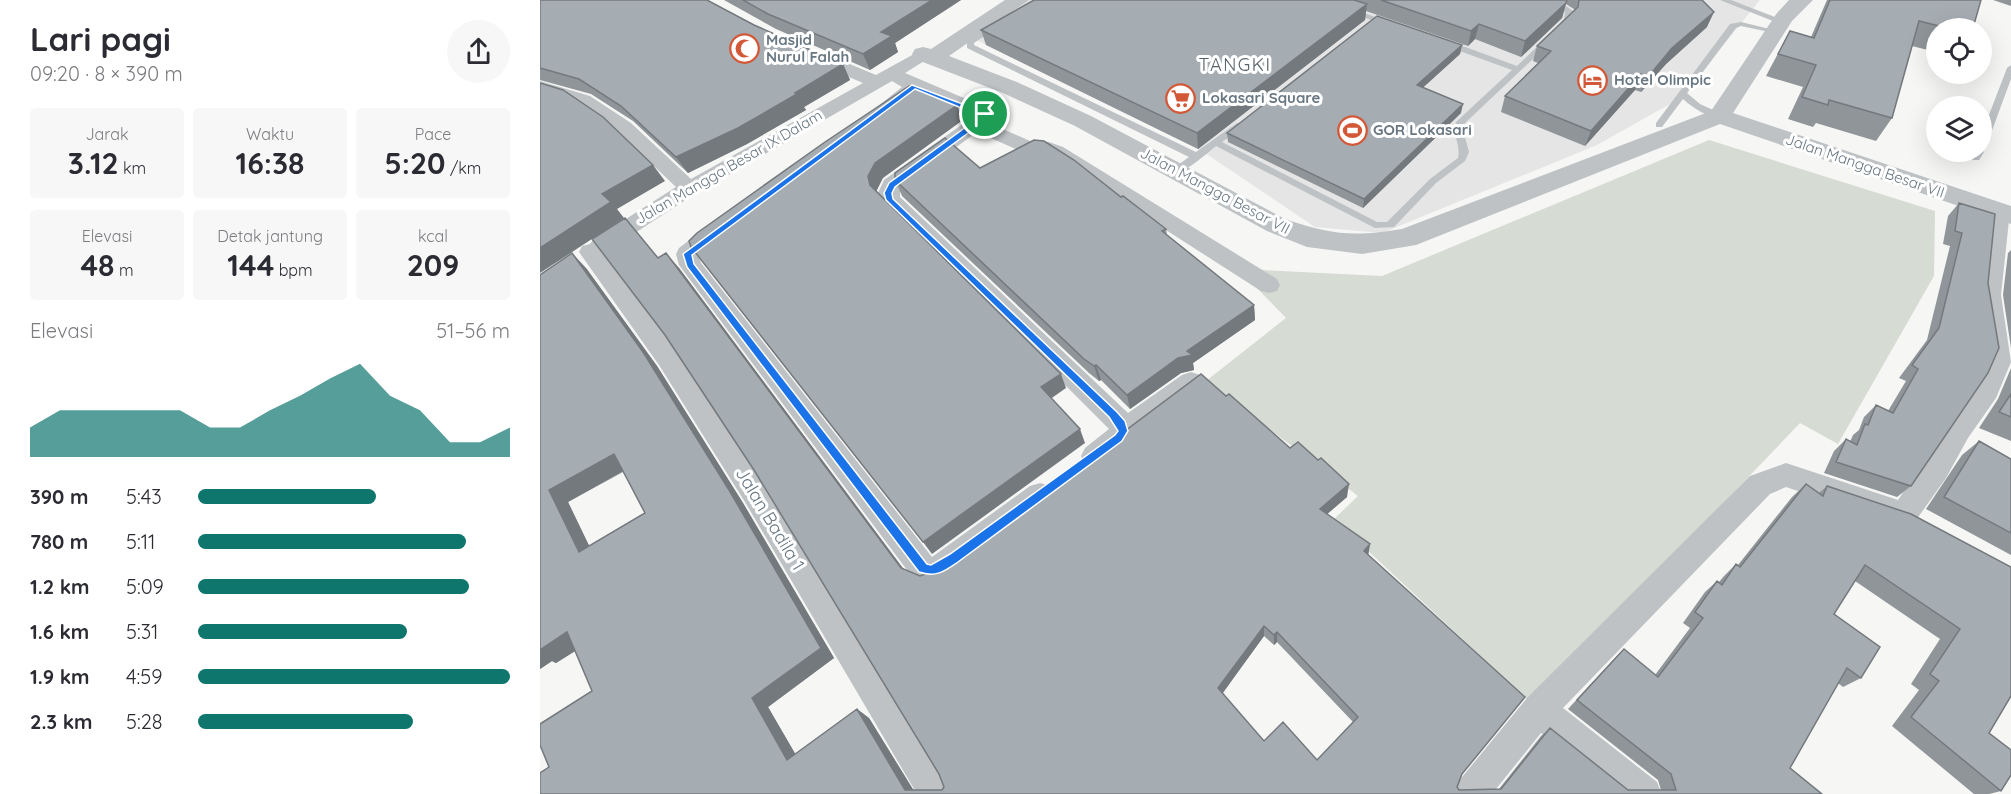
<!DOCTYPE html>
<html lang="id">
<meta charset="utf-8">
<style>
:root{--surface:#fff;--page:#f7f7f7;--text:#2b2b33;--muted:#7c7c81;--accent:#0f766e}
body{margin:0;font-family:Quicksand,sans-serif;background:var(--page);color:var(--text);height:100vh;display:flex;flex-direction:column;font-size:22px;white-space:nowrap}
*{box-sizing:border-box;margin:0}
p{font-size:20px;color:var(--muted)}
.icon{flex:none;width:33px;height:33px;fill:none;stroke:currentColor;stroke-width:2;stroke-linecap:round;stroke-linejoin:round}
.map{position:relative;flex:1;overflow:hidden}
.panel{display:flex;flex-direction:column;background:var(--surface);width:540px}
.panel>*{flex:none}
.tools{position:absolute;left:1386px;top:18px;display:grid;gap:12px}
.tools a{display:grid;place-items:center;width:66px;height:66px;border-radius:50%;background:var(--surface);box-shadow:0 6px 24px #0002;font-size:30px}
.pin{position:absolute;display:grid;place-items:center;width:51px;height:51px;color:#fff;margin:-26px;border:3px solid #fff;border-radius:50%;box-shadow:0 2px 6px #0007}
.round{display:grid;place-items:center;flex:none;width:63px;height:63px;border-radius:32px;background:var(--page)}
.overview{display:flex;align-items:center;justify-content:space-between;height:102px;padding:0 30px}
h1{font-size:33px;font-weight:800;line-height:45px}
.stats{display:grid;grid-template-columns:repeat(3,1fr);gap:9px;height:102px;padding:6px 30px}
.stats div{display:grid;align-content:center;border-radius:6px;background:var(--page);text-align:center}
.stats b{font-size:30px;font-weight:800}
.stats small{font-size:16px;font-weight:400}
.stats p{font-size:16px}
.chart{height:168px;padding:12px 30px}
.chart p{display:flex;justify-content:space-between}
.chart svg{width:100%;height:108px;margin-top:6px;fill:var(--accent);opacity:.7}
ul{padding:0 30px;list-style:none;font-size:20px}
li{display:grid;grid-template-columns:96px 72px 1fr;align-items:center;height:45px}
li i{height:15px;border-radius:8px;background:var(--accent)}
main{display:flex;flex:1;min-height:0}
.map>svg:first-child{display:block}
.built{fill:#e4e5e4}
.green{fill:#d6dbd3}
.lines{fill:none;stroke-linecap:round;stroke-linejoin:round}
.service{fill:#bec2c5;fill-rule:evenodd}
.minor{fill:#bec2c5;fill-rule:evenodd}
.tertiary{fill:#bec2c5;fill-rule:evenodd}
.wall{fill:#8f9599;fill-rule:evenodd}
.shaded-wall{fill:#74797d}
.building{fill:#a6adb2;stroke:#74797d;stroke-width:1.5;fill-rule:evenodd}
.route{fill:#1a73e8;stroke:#fff;stroke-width:1.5;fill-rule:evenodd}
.labels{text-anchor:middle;stroke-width:6;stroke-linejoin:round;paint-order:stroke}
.far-poi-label{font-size:15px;font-weight:bold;fill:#687782;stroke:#fff;text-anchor:start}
.far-street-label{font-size:15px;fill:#687782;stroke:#fff}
.far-quarter-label{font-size:18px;letter-spacing:1.5px;fill:#556068;stroke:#fff}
.street-label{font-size:18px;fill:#687782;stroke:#fff}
</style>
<main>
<section class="panel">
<div class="overview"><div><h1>Lari pagi</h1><p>09:20 · 8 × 390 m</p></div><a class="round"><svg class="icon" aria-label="share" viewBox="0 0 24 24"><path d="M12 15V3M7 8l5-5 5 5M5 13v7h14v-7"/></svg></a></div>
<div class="stats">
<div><p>Jarak</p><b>3.12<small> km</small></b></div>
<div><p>Waktu</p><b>16:38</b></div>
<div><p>Pace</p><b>5:20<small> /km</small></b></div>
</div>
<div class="stats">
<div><p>Elevasi</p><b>48<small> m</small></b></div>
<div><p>Detak jantung</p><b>144<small> bpm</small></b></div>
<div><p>kcal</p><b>209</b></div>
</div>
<div class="chart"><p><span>Elevasi</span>51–56 m</p>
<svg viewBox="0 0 160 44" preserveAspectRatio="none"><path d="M0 44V32L10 25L20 25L30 25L40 25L50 25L60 32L70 32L80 25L90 19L100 12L110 6L120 19L130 25L140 38L150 38L160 32V44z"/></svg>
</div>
<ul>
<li><b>390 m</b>5:43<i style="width:57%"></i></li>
<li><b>780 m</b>5:11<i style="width:86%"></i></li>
<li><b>1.2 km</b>5:09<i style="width:87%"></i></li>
<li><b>1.6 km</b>5:31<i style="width:67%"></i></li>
<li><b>1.9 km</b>4:59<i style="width:100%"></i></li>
<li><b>2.3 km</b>5:28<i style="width:69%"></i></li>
</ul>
</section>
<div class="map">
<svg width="1471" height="794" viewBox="0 0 1471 794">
<rect width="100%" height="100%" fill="#f6f6f4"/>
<path class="built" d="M485 0H1220L1139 99 1057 145 842 233 775 227 662 151 424 34Z"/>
<path class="green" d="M1169 140 1395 211 1394 276 1298 444 1260 423 992 704 794 519 818 496 666 381 746 318 709 280 721 270 842 276Z"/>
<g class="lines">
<path class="service" d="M778 0H789L854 24 847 26Z
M1008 0H1017L1033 11 1032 20 1023 30 1016 28 1024 19 1025 12Z
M1180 0H1191L1245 21 1238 23Z
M1201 22 1238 31 1234 33 1201 26 1196 28 1147 93 1160 104 1182 114V118C1168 118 1153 108 1143 99L1122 127H1116V123L1190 24Z
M452 24 459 26 434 43V45L656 152 697 123H703V127L682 142 837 222H847L890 179 918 158C921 145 912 135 916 122L972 70 903 45V41H909L977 66 1003 41 1010 43 925 123 923 130 929 152 925 161 896 183 854 227 835 228 676 146C666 154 643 175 631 174V170L649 157 427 48V40Z
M1471 65V79L1447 144 1442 147V133L1467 68Z
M1442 150 1444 152 1439 160H1433L1431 158 1435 152Z"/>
<path class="minor" d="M383 49 389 50 392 54 389 58 365 73 452 110 455 117 449 123 490 141 509 142 523 147 737 279 740 285 737 291 729 293 721 291 509 155 480 151 437 132 360 188V197L588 413 642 375 651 372 660 375 664 382 660 389 592 439C587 449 566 468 554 467 551 467 548 465 545 464L541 456 545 448 569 429 340 200 338 193 344 180 434 116 377 93 353 111H339L337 107 362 87 352 81 147 199 69 250 62 252 137 351 225 484 408 782 413 794H377L205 502 119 365 39 252 42 246 50 244 53 240 136 187 77 131 36 104 0 92V81L50 96 91 123 151 179 323 83 269 60 266 56 269 52H281L336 75Z
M1459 204 1466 206 1470 211 1461 295 1471 362 1456 398 1428 438 1406 478 1374 523 1364 527 1246 487 1230 494 1023 708 1117 782 1122 794H1078L1001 733 952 794H913L918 782 987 698 1210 476 1246 463 1358 500 1436 386 1447 361 1437 295 1448 211 1452 206Z
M181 220 189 222 192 227 189 232 159 256 161 263 392 557 490 486 500 483 510 486 514 495 510 504 410 578 391 585 373 578 139 265 136 254 139 248 173 222Z"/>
<path class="tertiary" d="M465 0H489L409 56 479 83 551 116 745 219C792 235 813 237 862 229L1171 111 1237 13 1249 0H1273L1252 21 1193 113 1471 206V224L1180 124 876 245 822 254 767 247 727 231 535 126 463 93 375 59 372 54 375 49 383 47 391 49Z"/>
</g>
<path class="wall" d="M0 0 171 3 214 25 303 64 310 80 264 107 266 110 207 144 148 173 93 121 51 94 0 80Z
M184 0H421L355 43 358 52 330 70 236 29Z
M494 0H1162L1167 27 1126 64 1101 92 1095 90 1045 146 961 112 965 96 998 63 993 61 997 46 1034 11V9L1026 4 1022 18 981 57 935 39 928 46 826 11 825 20 658 149 446 45 441 30Z
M1287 0H1441L1433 28H1396V52L1372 46 1352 118 1336 141 1276 123 1273 127 1248 119 1263 87 1226 76 1250 31 1271 37Z
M1453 0H1471V6Z
M922 45 920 54 883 87 921 113 823 208 688 142 687 133Z
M440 168 581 197 626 229 627 235 714 305 715 320 653 363 654 370 641 373 590 409 561 380 559 381 549 373 362 196 355 180Z
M1419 203 1455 214 1371 486 1357 497 1284 473 1294 451 1306 439 1310 442 1313 435 1319 430 1324 417 1336 405 1348 411 1366 381 1359 378 1387 340 1410 246 1403 244 1408 216Z
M1471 250V348L1463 295 1468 253Z
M118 258 139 268 363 569 380 576 402 568 686 396 807 497 787 514 830 544 828 555 922 774 917 787 919 790 959 789 1001 736 1010 728 1088 790H1121L1118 780 1028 709 1074 659 1084 649 1115 675 1150 628 1143 623 1165 592 1177 581 1179 582 1184 576 1196 564 1198 565 1252 497 1266 484 1279 493 1287 486 1471 567 1449 733 1461 791 1449 794H1434L1352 726 1379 690 1371 684 1400 639 1315 581 1294 614 1321 678 1303 687 1298 683 1250 768 1282 794H0L9 767 52 691 35 651 16 663 12 661 0 669V275L46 268 117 366 203 503 294 658 228 707 255 754 317 709 329 718 373 790H402L404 787 399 774ZM83 472 105 513 49 546 28 502ZM724 636 734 645 737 642 813 722 777 760 724 741 682 693Z
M1471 368V441L1439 428 1458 399Z
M1439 441 1471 459V555L1386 509 1422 455Z"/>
<path class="shaded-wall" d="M392 0H421L355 43 358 52 330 70 323 54 341 32Z
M1026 3 1022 18 981 57 985 41Z
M827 4 825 20 658 149 657 133Z
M1174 12 1167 27 1126 64 1101 92 1108 77 1132 48Z
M939 24 935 39 928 46 931 31Z
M922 45 920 54 876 94 877 85Z
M303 64 310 80 264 107 266 110 207 144 148 173 136 157 255 93Z
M1101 74 1095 90 1045 146 1051 131Z
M923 104 921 113 823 208 824 199Z
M417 105 423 120 343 178 336 192 330 185 328 176 335 163Z
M113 165 125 181 77 209 84 218 0 273V248L62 194Z
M32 253 46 268 117 366 203 503 294 658 228 707 263 767 247 760 212 698Z
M126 253 139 268 371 579 361 568Z
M714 305 715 320 653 363 654 370 641 373 590 409 587 395 647 351Z
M556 365 561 380 559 381 554 366Z
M521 374 526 388 506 402 501 387Z
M540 429 545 443 392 554 383 542Z
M74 454 90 467 28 502 58 564 39 552 9 490Z
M809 484 807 497 778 522 780 509Z
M830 544 828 556 824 551Z
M724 626V636L680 697 678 688Z
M27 632 48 643 16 663 12 661 0 669V650Z
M737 632V642L734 645V635Z
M317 709 329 718 376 794 365 790Z"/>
<path class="building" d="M0 0H167L214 25 303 64 255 93 257 94 198 128 136 157 81 106 39 79 0 68Z
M203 0H392L341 32 352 36 323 54 228 14Z
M494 0H814L827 4 657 133 441 30Z
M841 0H1027L1026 3 985 41 939 24 931 31Z
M1039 0H1162L1174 12 1132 48 1108 77 1101 74 1051 131 965 96 1011 51 997 46 1038 7Z
M1290 0H1441L1433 28H1407L1379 21 1352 118 1289 100 1288 105 1262 97 1276 65 1238 54 1250 31 1274 38Z
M837 16 922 45 877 85 923 104 824 199 687 133Z
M0 83 23 90 63 117 113 165 62 194 71 202 0 248Z
M369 86 417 105 335 163 328 176 330 185 521 374 501 387 540 429 383 542 151 247 149 241 157 233 285 142Z
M405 138 440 168 494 140 504 141 534 160 581 197 583 196 626 229 622 231 714 305 647 351 652 355 638 358 587 395 556 365 554 366 544 359 355 180V173Z
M1419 203 1455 214 1448 283 1459 348 1448 373 1371 486 1296 462 1306 439 1317 445 1325 424 1328 425 1336 405 1353 413 1378 369 1372 365 1399 328 1422 233 1415 231Z
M85 218 118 258 126 253 361 568 380 576 402 568 661 374 686 396 689 394 750 448 758 442 778 460 781 458 809 484 780 509 830 544 824 551 985 697 922 774 917 787 919 790 961 789 1010 728 1088 790H1136L1131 774 1037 700 1084 649 1118 677 1163 618 1155 612 1177 581 1182 585 1196 564 1200 567 1266 484 1283 496 1287 486 1371 514 1471 567V696L1449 733 1471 750V775L1461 791 1371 717 1399 681 1390 674 1420 629 1325 565 1294 614 1340 647 1321 678 1307 668 1250 768 1282 794H0V773L9 767 0 745V724L52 691 27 632 0 650V275L32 253 103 352 189 490 281 648 212 698 247 760 317 709 365 790H402L404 787 399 774 214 470 125 335 52 239ZM74 454 105 513 39 552 9 490ZM724 626 734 635 737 632 818 717 777 760 743 722 724 741 678 688Z
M1471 394V417L1459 412Z
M1439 441 1471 459V533L1404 497Z"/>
<path class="route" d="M372 85 449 114 447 119 355 187 352 193 353 199 577 412 585 421 588 431 582 441 418 562C405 571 396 578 379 572L147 267 143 254ZM375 89 441 116 349 183 344 193 346 200 569 417 578 431 575 435 410 554 391 565 387 564 154 264 152 255Z"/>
<defs>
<symbol id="mosque-ring" viewBox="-11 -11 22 22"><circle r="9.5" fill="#fff" stroke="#d35837" stroke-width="1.5"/><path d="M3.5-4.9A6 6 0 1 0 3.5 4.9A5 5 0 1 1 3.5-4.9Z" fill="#d35837"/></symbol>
<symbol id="hotel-ring" viewBox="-11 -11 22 22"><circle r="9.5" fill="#fff" stroke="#d35837" stroke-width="1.5"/><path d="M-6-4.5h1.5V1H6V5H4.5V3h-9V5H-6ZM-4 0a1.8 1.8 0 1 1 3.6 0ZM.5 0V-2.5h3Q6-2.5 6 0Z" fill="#d35837"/></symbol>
<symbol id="supermarket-ring" viewBox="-11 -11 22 22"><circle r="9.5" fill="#fff" stroke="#d35837" stroke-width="1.5"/><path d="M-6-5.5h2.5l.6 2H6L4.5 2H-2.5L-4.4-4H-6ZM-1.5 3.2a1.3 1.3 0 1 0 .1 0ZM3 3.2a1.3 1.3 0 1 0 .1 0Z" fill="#d35837"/></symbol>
<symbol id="stadium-ring" viewBox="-11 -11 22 22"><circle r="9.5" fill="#fff" stroke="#d35837" stroke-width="1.5"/><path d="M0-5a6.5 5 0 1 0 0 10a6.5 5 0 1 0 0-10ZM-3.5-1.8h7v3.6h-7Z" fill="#d35837"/></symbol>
</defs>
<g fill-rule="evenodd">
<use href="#mosque-ring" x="188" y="32" width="33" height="33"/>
<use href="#hotel-ring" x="1036" y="64" width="33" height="33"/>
<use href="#supermarket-ring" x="624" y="82" width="33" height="33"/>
<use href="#stadium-ring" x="796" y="114" width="33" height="33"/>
</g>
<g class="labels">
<g class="far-poi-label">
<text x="226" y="45">Masjid<tspan x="226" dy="17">Nurul Falah</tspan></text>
<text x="1074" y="85">Hotel Olimpic</text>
<text x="662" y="103">Lokasari Square</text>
<text x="833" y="135">GOR Lokasari</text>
</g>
<g class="far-street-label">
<text transform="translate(1325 166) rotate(19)" y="5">Jalan Mangga Besar VII</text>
<text transform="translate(189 167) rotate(-30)" y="5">Jalan Mangga Besar IX Dalam</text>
<text transform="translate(675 191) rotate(28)" y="5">Jalan Mangga Besar VII</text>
</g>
<g class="far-quarter-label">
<text x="695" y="71">TANGKI</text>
</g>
<g class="street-label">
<text transform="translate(230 519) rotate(59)" y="6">Jalan Badila 1</text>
</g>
</g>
</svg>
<div class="tools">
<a><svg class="icon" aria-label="locate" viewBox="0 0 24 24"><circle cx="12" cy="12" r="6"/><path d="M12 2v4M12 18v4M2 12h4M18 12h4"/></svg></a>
<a><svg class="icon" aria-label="layers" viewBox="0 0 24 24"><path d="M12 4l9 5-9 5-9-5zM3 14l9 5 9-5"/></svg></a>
</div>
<div class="pin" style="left:445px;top:114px;background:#1e9e55"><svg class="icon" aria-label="arrive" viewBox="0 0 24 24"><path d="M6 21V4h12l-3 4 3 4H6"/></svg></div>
</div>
</main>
